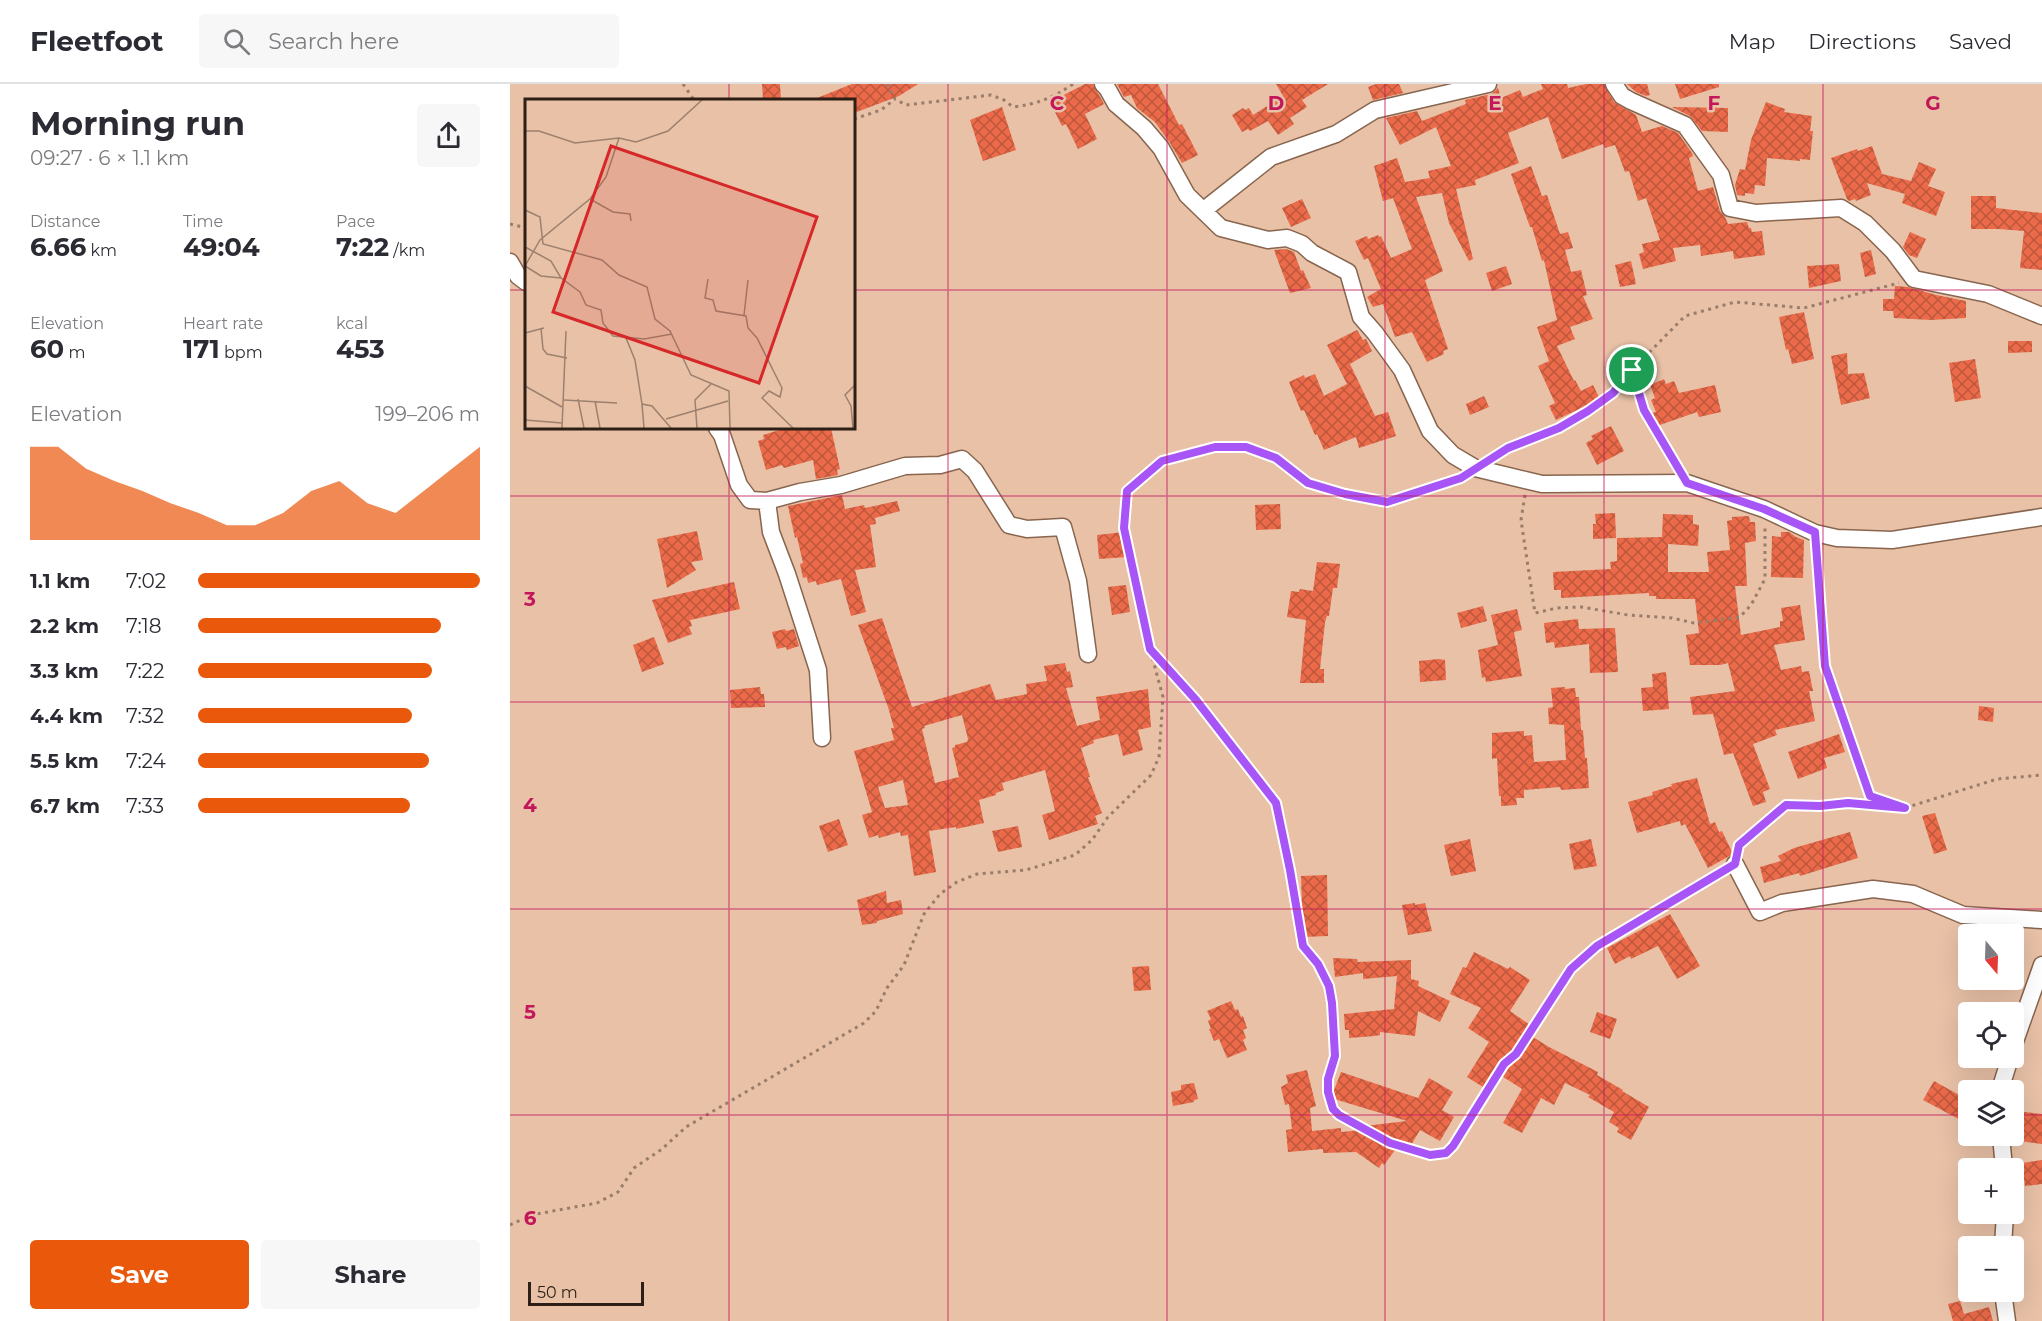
<!DOCTYPE html>
<meta charset="utf-8">
<style>
:root{--surface:#fff;--page:#f7f7f7;--text:#2b2b33;--muted:#7c7c81;--line:#e1e1e2;--accent:#ea580c}
body{margin:0;font-family:Montserrat,sans-serif;background:var(--page);color:var(--text);height:100vh;display:flex;flex-direction:column;font-size:22px;white-space:nowrap}
*{box-sizing:border-box;margin:0}
p{font-size:20px;color:var(--muted)}
.icon{flex:none;width:33px;height:33px;fill:none;stroke:currentColor;stroke-width:2;stroke-linecap:round;stroke-linejoin:round}
.map{position:relative;flex:1;overflow:hidden}
.details{display:flex;flex-direction:column;background:var(--surface);width:510px}
.details>*{flex:none}
.needle{width:39px;rotate:161deg}
.controls{position:absolute;left:1448px;top:840px;display:grid;gap:12px}
.controls a{display:grid;place-items:center;width:66px;height:66px;border-radius:6px;background:var(--surface);box-shadow:0 6px 24px #0002;font-size:30px}
.scale{position:absolute;left:18px;bottom:15px;width:116px;box-sizing:border-box;padding-left:6px;border:3px solid #2d1f15;border-top:0;font-size:16px;line-height:21px;white-space:nowrap;color:#2d1f15;-webkit-text-stroke:4px #e8c1a7;paint-order:stroke}
.pin{position:absolute;display:grid;place-items:center;width:51px;height:51px;color:#fff;margin:-26px;border:3px solid #fff;border-radius:50%;box-shadow:0 2px 6px #0007}
.round{display:grid;place-items:center;flex:none;width:63px;height:63px;border-radius:6px;background:var(--page)}
.summary{display:flex;align-items:center;justify-content:space-between;height:102px;padding:0 30px}
h1{font-size:33px;font-weight:700;line-height:45px}
.stats{display:grid;grid-template-columns:repeat(3,1fr);gap:9px;height:102px;padding:6px 30px}
.stats div{display:grid;align-content:center}
.stats b{font-size:26px;font-weight:700}
.stats small{font-size:16px;font-weight:400}
.stats p{font-size:16px}
.chart{height:168px;padding:12px 30px}
.chart p{display:flex;justify-content:space-between}
.chart svg{width:100%;height:108px;margin-top:6px;fill:var(--accent);opacity:.7}
.button{display:flex;gap:12px;margin-top:auto;padding:12px 30px}
.button a{flex:1;height:69px;border-radius:6px;background:var(--accent);color:#fff;font-size:24px;font-weight:700;line-height:69px;text-align:center}
.button a+a{background:var(--page);color:var(--text)}
ul{padding:0 30px;list-style:none;font-size:20px}
li{display:grid;grid-template-columns:96px 72px 1fr;align-items:center;height:45px}
li i{height:15px;border-radius:8px;background:var(--accent)}
header{display:flex;align-items:center;gap:36px;box-sizing:border-box;height:84px;padding:0 30px;background:var(--surface);border-bottom:2px solid var(--line)}
header strong{font-size:28px}
nav{display:flex;gap:33px;margin-inline-start:auto;font-size:21px}
.search{width:420px;height:54px;background:var(--page);display:flex;align-items:center;gap:15px;box-sizing:border-box;padding:0 21px;border-radius:6px;color:var(--muted);font-size:22px}
main{display:flex;flex:1;min-height:0}
.map>svg:first-child{display:block}
.building{fill:url(#building-cross-hatch);fill-rule:evenodd}
.lines{fill:none;stroke-linecap:round;stroke-linejoin:round}
.minor-casing{stroke:#88654e;stroke-width:19}
.path{stroke:#997d6a;stroke-width:3;stroke-dasharray:3 4.5;stroke-linecap:butt}
.minor{stroke:#fff;stroke-width:16}
.route-casing{stroke:#fff;stroke-width:12}
.route{stroke:#a855f7;stroke-width:8}
.grid{fill:none;stroke:#c2185b;stroke-width:1.5;stroke-opacity:0.55}
.inset-road{fill:none;stroke:#9d806d;stroke-width:1.5}
.view{fill:#d62828;fill-opacity:0.15;stroke:#d62828;stroke-width:3}
.inset-edge{fill:none;stroke:#2d1f15;stroke-width:3}
.grid-label{font-size:20px;text-anchor:middle;font-weight:bold;fill:#c2185b;stroke:#e8c1a7;stroke-width:5;stroke-linejoin:round;paint-order:stroke}
</style>
<header>
<strong>Fleetfoot</strong>
<div class="search"><svg class="icon" aria-label="search" viewBox="0 0 24 24"><circle cx="10" cy="10" r="6"/><path d="M15 15l6 6"/></svg>Search here</div>
<nav><a>Map</a><a>Directions</a><a>Saved</a></nav>
</header>
<main>
<section class="details">
<div class="summary"><div><h1>Morning run</h1><p>09:27 · 6 × 1.1 km</p></div><a class="round"><svg class="icon" aria-label="share" viewBox="0 0 24 24"><path d="M12 15V3M7 8l5-5 5 5M5 13v7h14v-7"/></svg></a></div>
<div class="stats">
<div><p>Distance</p><b>6.66<small> km</small></b></div>
<div><p>Time</p><b>49:04</b></div>
<div><p>Pace</p><b>7:22<small> /km</small></b></div>
</div>
<div class="stats">
<div><p>Elevation</p><b>60<small> m</small></b></div>
<div><p>Heart rate</p><b>171<small> bpm</small></b></div>
<div><p>kcal</p><b>453</b></div>
</div>
<div class="chart"><p><span>Elevation</span>199–206 m</p>
<svg viewBox="0 0 160 44" preserveAspectRatio="none"><path d="M0 44V6L10 6L20 15L30 20L40 24L50 29L60 33L70 38L80 38L90 33L100 24L110 20L120 29L130 33L140 24L150 15L160 6V44z"/></svg>
</div>
<ul>
<li><b>1.1 km</b>7:02<i style="width:100%"></i></li>
<li><b>2.2 km</b>7:18<i style="width:86%"></i></li>
<li><b>3.3 km</b>7:22<i style="width:83%"></i></li>
<li><b>4.4 km</b>7:32<i style="width:76%"></i></li>
<li><b>5.5 km</b>7:24<i style="width:82%"></i></li>
<li><b>6.7 km</b>7:33<i style="width:75%"></i></li>
</ul>
<div class="button"><a>Save</a><a>Share</a></div>
</section>
<div class="map">
<svg width="1532" height="1237" viewBox="0 0 1532 1237">
<defs>
<pattern id="building-cross-hatch" width="8" height="8" patternUnits="userSpaceOnUse" patternTransform="scale(1.5)"><rect width="8" height="8" fill="#ea6a49"/><path d="M0 0l8 8M0 8l8-8" fill="none" stroke="#be573c"/></pattern>
</defs>
<rect width="100%" height="100%" fill="#e8c1a7"/>
<path class="building" d="M252 0H270L271 16H253Z
M342 0H408L389 12 344 29V16H302Z
M575 0H583L594 20 575 30 587 55 568 65 556 40 552 42 540 18Z
M607 0H648L669 41 672 40 688 71 672 79 660 59 645 38 627 24 621 11 614 13Z
M766 0H818L792 16 797 23 780 34 784 40 768 51 758 37 740 47 738 45 732 48 722 31 733 24 735 26 739 24 743 31 773 12Z
M866 0H889L893 9 863 16 858 3Z
M1031 0H1057L1058 4 1076 0H1094L1104 18 1126 31 1132 48 1152 42 1168 49 1182 69 1183 72 1179 74 1188 107 1203 103 1210 127 1215 133 1218 140 1237 138 1239 144H1241L1242 148 1252 147 1255 171 1224 175 1223 167 1191 172 1190 161 1163 164 1166 177 1133 185 1129 170 1134 168 1132 160 1150 156 1136 114 1128 117 1119 87 1115 88 1105 61 1095 64 1093 60 1052 75 1038 33 998 49 1009 79 965 96 966 101 946 105 963 175 959 177 939 139 932 109 906 113 933 187 915 196 938 265 933 267 934 270 917 278 902 248 885 253 873 220 863 223 857 213 871 205 858 174 854 176 845 157 857 152 858 155 868 151 869 153 871 152 881 174 902 165 883 114 873 117 864 82 887 74 895 98 920 94 918 87 941 82 926 43 890 61 876 34 907 27 912 37 956 20 955 16 981 10 988 4 991 14 1010 6 1013 13 1033 5Z
M1117 0H1137L1140 11 1136 12 1126 8Z
M1165 0H1209V3L1170 15Z
M1256 18 1275 25 1274 28 1302 32 1300 47H1303L1300 76 1290 75V77L1257 74 1255 102 1245 101 1244 110 1235 109V112L1227 111 1225 101 1230 85 1235 86 1241 56Z
M492 23 506 66 473 77 460 36Z
M1162 23 1218 24V48L1192 47 1180 32Z
M1362 62 1372 90 1401 97 1409 78 1426 85 1418 102 1435 108 1426 132 1392 119 1395 110 1357 99 1361 111 1346 117 1345 115 1339 117 1337 115 1321 74 1347 65 1348 67Z
M1021 82 1032 112 1037 111 1050 150 1058 148 1063 164 1055 166 1061 188 1071 186 1077 211 1073 212 1083 235 1060 243 1065 255 1047 262 1064 297 1065 296 1071 307 1083 301 1090 315 1046 336 1039 322 1045 319 1028 282 1039 277 1027 243 1047 236 1034 176 1032 177 1022 143H1020L1001 90Z
M1461 112H1486V124L1532 129V186L1510 184 1514 147 1489 145H1461Z
M792 115 801 134 781 143 772 124Z
M1400 148 1416 155 1407 174 1399 171 1393 163Z
M776 165 784 168 791 187 793 186 801 204 780 209 764 166Z
M1361 166 1366 190 1355 193 1350 169Z
M1121 177 1126 200 1110 203 1105 181Z
M1329 180 1331 197 1299 204 1297 182Z
M996 182 1002 200 982 207 976 189Z
M1385 202 1398 203 1426 211 1456 217V234L1421 236 1384 234 1383 227H1373V215H1384Z
M1294 228 1304 275 1282 280 1278 265 1276 266 1269 233Z
M847 246 853 256 856 255 862 267 840 280 865 332 878 328 886 352 849 364 846 353 814 366 807 350 805 351 794 326 791 327 779 298 794 291 795 294 805 290 814 312 837 300 817 261Z
M1498 257H1522V268L1498 269Z
M1337 269 1338 290 1354 289 1360 314 1331 321 1321 272Z
M1465 275 1471 314 1445 318 1439 279Z
M1154 295 1156 300 1164 297 1169 309 1205 301 1211 328 1189 333 1187 328 1147 342 1142 329 1146 328 1141 316 1145 314 1140 301Z
M974 312 979 323 960 331 956 320Z
M1101 342 1114 367 1087 381 1076 359 1083 355 1081 352Z
M276 344H321L330 385 327 386 328 391 306 395 303 376 274 384 272 381 256 386 248 357 254 355 253 351Z
M332 411 335 425 354 421 355 424 387 417 390 427 365 434 366 440 360 441 366 483 345 486 356 528 341 532 331 495 307 501 306 497 298 499 297 493 293 494 290 480 293 479 287 453 285 454 278 422Z
M770 420 771 445 746 446 745 421Z
M1105 429 1106 454 1083 455V440H1086L1085 430Z
M1153 430 1183 431V440L1189 441 1188 462 1158 460V488H1199L1197 468 1220 466 1217 437 1222 436V433L1239 432 1240 438H1245L1246 457 1235 459 1237 502H1225L1231 551 1270 543V537H1273L1271 524 1290 521 1295 556 1264 561 1271 586 1291 582 1292 588 1299 587 1303 607H1299L1305 637 1265 646 1267 651 1243 660 1260 705 1253 708 1256 718 1243 722 1223 669 1214 671 1203 630 1183 631 1180 613 1225 607 1218 579 1210 581H1180L1176 551 1189 549 1185 515H1146V512H1139V509L1051 514V506H1044L1043 488 1101 485 1100 478 1107 477V454L1152 453Z
M187 447 193 476 181 478 186 486 157 504 147 455Z
M614 448 617 473 589 475 587 451Z
M1271 448H1279L1286 453 1294 456 1293 494 1261 493 1262 452 1271 453Z
M807 478 830 480 827 504H823L819 532H817L815 538 810 585H814V599H790L796 536 777 533 781 507 789 508 790 505 803 507Z
M224 498 230 525 180 536 182 542 179 543 182 550 158 559 142 516Z
M616 501 620 528 602 531 598 503Z
M973 522 977 537 951 544 947 529Z
M1007 525 1012 546 1004 548 1012 592 976 598 975 593 972 594 968 566 988 561 981 531Z
M372 534 402 623 480 600 486 616 517 610 516 600 537 597 534 582 555 579 557 588 560 587 563 603 556 604 567 642 590 636 586 613 638 605 641 643 628 646 633 666 613 672 608 650 583 656 584 659 571 664 580 693H578L592 729 585 732 588 740 539 756 532 731 545 727 535 686 492 699 494 706 486 709V711L469 716 474 739 446 745V743L419 747 426 788 404 792 398 751 391 752 390 748 369 754 368 751 359 754 352 731 362 728 344 667 384 656 381 644H384L378 623 348 541ZM452 631 458 655 457 658 445 661V663L442 664 449 693 425 699 412 645 415 644 414 642ZM393 696 398 721 375 724 368 703Z
M1068 535 1069 545 1105 544 1108 588 1080 589 1079 560 1045 564 1044 558 1036 559 1034 539Z
M275 545 276 547 284 545 289 562 277 566 276 563 267 565 262 548Z
M144 553 154 580 132 588 123 561Z
M929 575 935 576 936 596 910 598 909 577Z
M1156 588 1159 625 1133 627 1131 604 1143 603 1142 590Z
M250 603 251 610H254L255 623 221 624 220 606Z
M1055 603V605L1065 604 1066 613H1069L1071 646H1073L1075 674H1077L1079 704 1051 706 1050 703 1014 706V714H1006L1007 721 991 722V712H989L987 674 982 675V649L1014 647V652L1022 651 1024 678 1056 676 1054 641 1039 640 1038 624 1043 623 1041 604Z
M1469 622 1484 624 1483 638 1468 636Z
M1329 650 1335 668 1314 674 1317 684 1288 695 1278 668Z
M1187 694 1200 740 1205 738 1209 748 1212 747 1223 770 1198 784 1175 740 1171 742 1170 737 1127 749 1118 718 1143 711 1142 708 1162 702 1161 700Z
M1425 729 1437 766 1424 770 1412 732Z
M329 735 338 761 318 768 309 742Z
M508 742 512 763 488 768 482 747Z
M1340 748 1348 774 1290 792 1289 789 1254 799 1250 783 1271 777 1268 772 1284 764Z
M960 755 966 787 941 792 934 761Z
M1081 755 1087 782 1064 786 1059 760Z
M817 791 818 852 793 853 791 792Z
M376 807 377 819 391 816 393 830 367 837V839L352 841 347 816Z
M905 819V821L915 819 922 847 898 851 892 821Z
M1160 830 1190 882 1167 895 1148 862 1121 875 1120 872 1105 880 1097 864Z
M964 868 998 885 1000 883 1020 896 1000 927 1023 943 1018 950 1039 963 1088 988 1087 991 1113 1006 1112 1007 1139 1023 1121 1056 1107 1048 1109 1044 1099 1038 1104 1028 1078 1013 1080 1011 1055 999 1044 1021 1031 1014 1012 1049 993 1039 1012 1005 984 987 973 1003 957 993 979 958 958 944 971 924 940 910 953 883 956 884Z
M823 874 847 875 848 878 901 876V895L909 897 908 902 940 917 930 938 908 927 905 952 870 948V951L865 952 839 954V946H835L834 930 884 925 887 892 853 895V889L825 893Z
M639 882 641 906 624 907 622 883Z
M721 917 725 926 728 925 731 933 733 932 737 944 733 946 736 954 733 956 737 966 717 974 709 955 704 957 699 945H701L698 937 701 935 697 927Z
M1087 928 1107 935 1100 955 1080 948Z
M797 986 806 1022 800 1024 802 1047 831 1044V1048L852 1046 855 1042 897 1037 821 1014 831 988 908 1014 919 994 943 1008 932 1026 944 1033 930 1057 910 1046 900 1063 891 1058 874 1081 872 1079 869 1084 846 1068 813 1069V1065L778 1068 776 1046 782 1045 779 1020 775 1021 771 1003 778 999 776 991Z
M1424 997 1458 1016V1040L1413 1016Z
M684 999 688 1015 684 1016V1018L663 1022 661 1008 671 1006V1001Z
M1514 1028 1532 1030V1060L1510 1057Z
M1532 1076V1100L1515 1102 1512 1079Z
M1450 1217 1454 1230 1479 1223 1483 1237H1443L1438 1220Z"/>
<g class="lines">
<defs>
<path id="minor" d="M593 0 597 4 606 20 634 44 651 64 677 111 711 144 758 156 777 154 792 160 802 169 838 188 851 233 865 249 892 286 920 347 943 371 965 384 1032 400 1177 399 1254 425 1305 449 1327 454 1382 456 1532 433
M1104 0 1112 12 1121 17 1175 41 1211 91 1220 124 1246 129 1331 124 1355 139 1383 167 1404 195 1478 210 1532 232
M694 126 761 73 826 50 865 26 978 0
M0 178 8 192 16 198
M207 344 212 351 229 401 240 416 257 417 290 408 331 401 395 382 430 381 452 375 465 387 499 441 517 445 553 443 568 497 578 570
M257 417 261 448 277 490 308 586 312 654
M1225 780 1250 828 1272 819 1363 805 1403 810 1453 831 1532 836
M1503 963 1532 881
M1490 1006 1500 974
M1491 1052 1494 1084
M1493 1162 1495 1130
M1493 1208 1497 1237"/>
</defs>
<use href="#minor" class="minor-casing"/>
<path class="path" d="M173 0 184 16
M377 0 385 15 396 21 481 11 494 16 503 23C527 20 543 14 563 0
M344 35 371 26 385 15
M0 140 16 144
M984 374 998 364 1049 344 1078 327 1103 309 1122 286
M1169 385 1134 325 1122 286 1175 232 1225 218 1294 224 1389 199
M1015 411 1011 436 1025 529 1047 524 1071 523 1118 531 1162 534 1184 539 1230 533 1241 521 1255 495V442
M1307 465 1315 582 1360 712 1388 722
M641 566 686 616 766 719 780 786 793 862 808 880 819 902 822 919 825 972 818 995V1008L823 1025 829 1031 880 1059 920 1071 936 1069 943 1062 995 980 1007 970 1061 885 1087 862 1214 787
M1228 767 1229 761 1276 721 1310 722 1338 719 1395 724 1487 695 1532 691
M0 1141 21 1131 87 1119 108 1108 124 1084 152 1065 176 1043 354 939 366 927 377 904 394 881 414 830 430 810 447 798 467 790 516 786 565 771 582 756 598 733 641 691 649 673 653 613 640 565 614 444 617 407 652 377 705 363H736L766 374 798 399 835 410 877 418 950 394"/>
<use href="#minor" class="minor"/>
</g>
<g class="lines">
<defs>
<path id="route" d="M1122 286 1134 326 1177 399 1254 425 1305 448 1315 582 1360 712 1395 724 1338 719 1310 722 1276 721 1229 761 1225 780 1087 862 1061 885 1006 970 994 980 943 1062 936 1069 920 1071 880 1059 829 1031 823 1025 818 1008V995L825 972 822 919 819 902 808 880 793 862 780 786 766 719 686 616 640 565 614 444 617 407 652 377 705 363H736L766 374 798 399 835 410 877 418 951 394 998 364 1049 344 1078 327 1103 309Z"/>
</defs>
<use href="#route" class="route-casing"/>
<use href="#route" class="route"/>
</g>
<path class="grid" d="M219 0V16M438 0V1237M657 0V1237M875 0V1237M1094 0V1237M1313 0V1237M0 206H16M344 206H1532M219 344V1237M0 412H1532M0 618H1532M0 825H1532M0 1031H1458M1503 1031H1532"/>
<g transform="translate(15 15)">
<rect width="330" height="330" fill="#e8c1a7"/>
<path class="inset-road" d="M0 32H14L50 44 94 39 111 43 143 32 177 1M65 100 81 78 94 39M0 111 15 118 18 145 77 161 94 176 122 188 130 220 145 232 166 276 204 292 205 329M0 148 26 162 36 179M0 167 16 177 36 179 55 193 61 206 76 211 78 224 88 237 119 240 147 235M0 167 15 141 65 100 88 113 105 115 106 122M183 180 180 199 188 201 191 212 221 217 223 229 232 239 257 289 255 298 244 292 237 299 268 329M219 216 223 181M16 229 18 250 22 255 42 259M0 234 19 229M101 239 110 261 117 305 127 307 146 329M0 287 37 308M53 300 59 329M39 301 92 304M70 302 75 329M117 305 119 329M141 320 203 302M0 321 37 324M37 329 41 232M172 329 170 301 186 285M328 329 326 307 320 296 330 286"/>
<path class="view" d="M86 47 292 118 234 284 28 213Z"/>
<rect width="330" height="330" class="inset-edge"/>
</g>
<g class="grid-label">
<text x="547" y="26">C</text>
<text x="766" y="26">D</text>
<text x="985" y="26">E</text>
<text x="1204" y="26">F</text>
<text x="1423" y="26">G</text>
<text x="20" y="522">3</text>
<text x="20" y="728">4</text>
<text x="20" y="935">5</text>
<text x="20" y="1141">6</text>
</g>
</svg>
<div class="controls">
<a><svg class="needle" viewBox="-14 -14 28 28"><path d="M0-13l5 13h-10z" fill="#e53935"/><path d="M0 13l5-13h-10z" fill="#7c7c81"/></svg></a>
<a><svg class="icon" aria-label="locate" viewBox="0 0 24 24"><circle cx="12" cy="12" r="6"/><path d="M12 2v4M12 18v4M2 12h4M18 12h4"/></svg></a>
<a><svg class="icon" aria-label="layers" viewBox="0 0 24 24"><path d="M12 4l9 5-9 5-9-5zM3 14l9 5 9-5"/></svg></a>
<a>+</a>
<a>−</a>
</div>
<div class="scale">50 m</div>
<div class="pin" style="left:1122px;top:286px;background:#1e9e55"><svg class="icon" aria-label="arrive" viewBox="0 0 24 24"><path d="M6 21V4h12l-3 4 3 4H6"/></svg></div>
</div>
</main>
